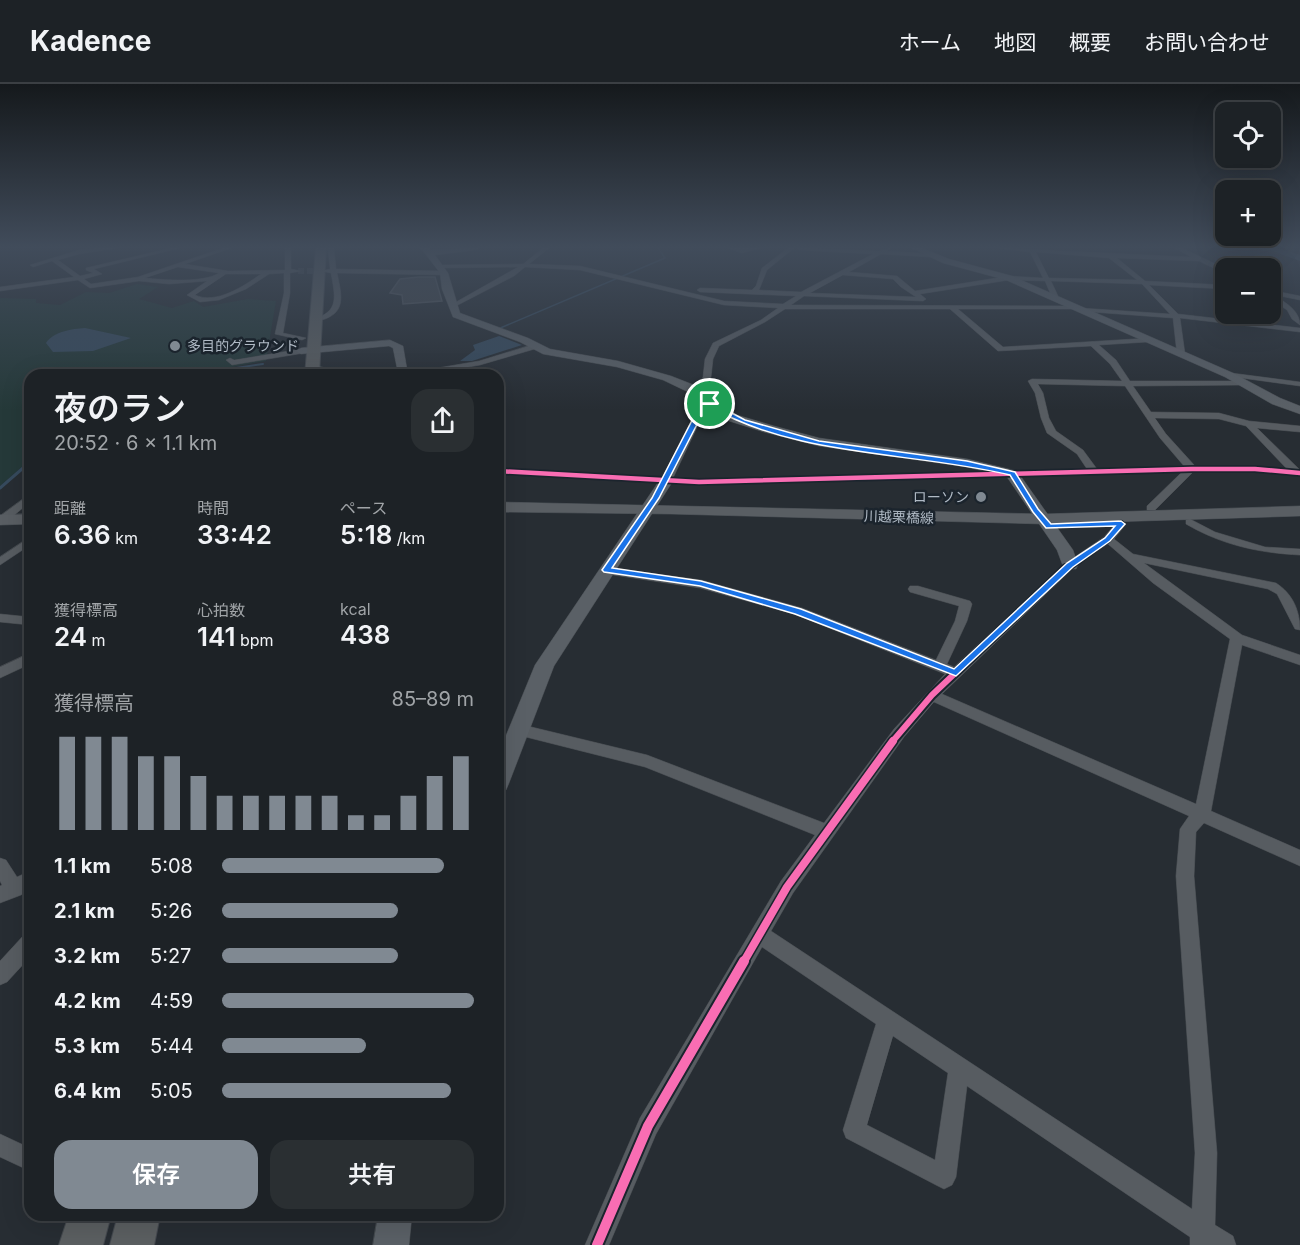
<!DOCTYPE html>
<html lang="ja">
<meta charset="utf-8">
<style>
:root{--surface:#1d2226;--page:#2a2f32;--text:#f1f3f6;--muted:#a0a4a7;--line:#3b3f43;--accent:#808992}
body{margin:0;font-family:Inter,"Noto Sans JP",sans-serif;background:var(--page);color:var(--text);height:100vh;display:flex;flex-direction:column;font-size:22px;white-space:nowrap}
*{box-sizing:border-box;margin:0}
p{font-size:20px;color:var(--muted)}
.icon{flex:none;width:33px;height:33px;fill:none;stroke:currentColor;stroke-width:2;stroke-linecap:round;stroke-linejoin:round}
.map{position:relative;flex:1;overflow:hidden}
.details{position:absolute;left:24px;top:285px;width:480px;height:852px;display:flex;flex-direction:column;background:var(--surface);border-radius:18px;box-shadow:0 6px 24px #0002,0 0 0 2px var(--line)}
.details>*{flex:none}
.controls{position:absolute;left:1215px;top:18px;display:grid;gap:12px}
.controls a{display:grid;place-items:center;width:66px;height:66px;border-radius:12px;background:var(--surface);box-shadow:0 6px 24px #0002,0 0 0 2px var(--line);font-size:30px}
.pin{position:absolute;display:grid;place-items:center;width:51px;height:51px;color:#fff;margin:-26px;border:3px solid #fff;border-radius:50%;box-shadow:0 2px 6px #0007}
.round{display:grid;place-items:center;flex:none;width:63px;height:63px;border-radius:18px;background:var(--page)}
.headline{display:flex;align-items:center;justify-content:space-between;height:102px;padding:0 30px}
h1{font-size:33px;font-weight:600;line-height:45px}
.stats{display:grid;grid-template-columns:repeat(3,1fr);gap:9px;height:102px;padding:6px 30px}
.stats div{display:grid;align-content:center}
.stats b{font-size:26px;font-weight:600}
.stats small{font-size:16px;font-weight:400}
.stats p{font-size:16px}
.chart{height:168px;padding:12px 30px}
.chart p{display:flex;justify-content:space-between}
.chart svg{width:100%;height:108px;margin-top:6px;stroke:var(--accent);stroke-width:6}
.primary-button{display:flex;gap:12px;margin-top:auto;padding:12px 30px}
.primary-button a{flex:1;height:69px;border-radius:18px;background:var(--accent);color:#fff;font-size:24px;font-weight:600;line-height:69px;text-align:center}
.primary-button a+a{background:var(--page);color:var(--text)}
ul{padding:0 30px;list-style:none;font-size:20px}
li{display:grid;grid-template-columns:96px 72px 1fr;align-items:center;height:45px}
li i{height:15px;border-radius:8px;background:var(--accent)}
header{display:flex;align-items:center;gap:36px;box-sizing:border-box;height:84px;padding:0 30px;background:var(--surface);border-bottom:2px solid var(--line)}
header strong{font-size:28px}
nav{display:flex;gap:33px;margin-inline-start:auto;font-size:21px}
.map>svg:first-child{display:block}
.green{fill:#253939}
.water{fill:#364a5d}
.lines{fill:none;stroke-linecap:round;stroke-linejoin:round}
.stream-far2{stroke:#364a5d;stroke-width:1.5}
.stream-far1{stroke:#364a5d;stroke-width:2}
.stream{stroke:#364a5d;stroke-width:3}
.river{fill:#364a5d;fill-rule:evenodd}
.building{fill:#3f444a;stroke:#4f545b;stroke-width:1.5}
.street-tunnel{stroke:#3c4249;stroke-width:6;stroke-dasharray:6 3;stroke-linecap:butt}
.street-casing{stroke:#44494e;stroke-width:1}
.secondary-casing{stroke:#44494e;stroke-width:1}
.primary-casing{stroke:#444a50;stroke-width:1}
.highway-casing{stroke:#44494f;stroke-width:2}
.street{fill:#575c61;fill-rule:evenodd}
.secondary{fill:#5a6066;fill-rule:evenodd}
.primary{fill:#595e63;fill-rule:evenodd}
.highway{fill:#5b5f61;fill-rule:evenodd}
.cycleway-far3-casing{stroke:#1b242d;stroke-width:8}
.cycleway-far2-casing{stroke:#1b242d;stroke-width:10}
.cycleway-far1-casing{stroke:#1b242d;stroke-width:11}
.cycleway-casing{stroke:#1b242d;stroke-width:14}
.cycleway-far3{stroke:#f96db3;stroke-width:4.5}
.cycleway-far2{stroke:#f96db3;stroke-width:6}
.cycleway-far1{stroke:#f96db3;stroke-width:8}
.cycleway{stroke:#f96db3;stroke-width:10}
.route{fill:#1a73e8;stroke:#fff;stroke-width:1.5;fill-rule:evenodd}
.poi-dot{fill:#808992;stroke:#1b242d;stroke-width:2}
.labels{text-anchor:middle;stroke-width:5;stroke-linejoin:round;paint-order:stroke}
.far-poi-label{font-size:14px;fill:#b0bac5;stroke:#1b242d;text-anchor:start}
.far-street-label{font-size:14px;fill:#b0bac5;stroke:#1b242d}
</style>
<header>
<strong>Kadence</strong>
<nav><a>ホーム</a><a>地図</a><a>概要</a><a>お問い合わせ</a></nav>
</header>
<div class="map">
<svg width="1300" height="1161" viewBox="0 0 1300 1161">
<rect width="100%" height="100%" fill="#272d33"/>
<path class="green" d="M137 200 158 203 139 215 172 224 194 217 203 223 248 215 276 217 266 277 186 291H30V376L0 402V214L36 215V219L60 221 86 208 109 209Z"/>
<path class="water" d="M85 244 131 254 93 267 53 268 46 259C54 247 72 245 85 244Z
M499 252 522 261 472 277H460L475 266 473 261Z"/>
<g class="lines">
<path class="stream-far2" d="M498 245 665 174 658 164"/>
<path class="stream-far1" d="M189 291 263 280"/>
<path class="stream" d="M0 404 30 378"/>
<path class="river" d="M1264 164H1277L1300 171V177Z"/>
</g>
<path class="building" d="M419 193H435L442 217 403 220 402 211 390 209 400 195Z"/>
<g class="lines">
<path class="street-tunnel" d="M298 187H324"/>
<defs>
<path id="street" d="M102 164H117L79 170 58 176 80 192 93 189 86 186V184L171 164H180L94 185 102 190 84 195 91 200 138 193 223 164H231L185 180 228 187 285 186V164H291V185L301 187 290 189V209L283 249 306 254 302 256 275 250 284 209V189L269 190 246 205 219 216 200 218 187 211 207 197 169 200 139 197 90 204 78 196 0 207V203L74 193 52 177 33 183 30 181 79 166ZM178 183 219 189C204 199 164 196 145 194ZM226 190H261C244 202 216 221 195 211Z
M328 164H334L336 185 444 187 447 189 444 191 337 189C343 216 346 231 315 238L313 235C340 228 335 212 331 189L321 187 330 185Z
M543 164H549L529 180 580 182 724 217 783 220 796 212 700 208 697 206 700 204 752 206 756 202 762 184 788 164H794L767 186 759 206 801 208 873 170 800 166 797 164 879 167 891 164 887 167 933 170 931 173 881 170 849 188 897 192 915 207 1009 192 1043 194 1030 168 998 164 1191 173 1175 164H1182L1226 185V190L1199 177 1117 174 1145 197 1226 201V205L1149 201 1178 230 1300 244V248L1180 234 1185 270 1181 272 1177 270 1173 234 1078 227 1080 224 1170 230 1142 200 1051 197 1058 212 1053 215 1050 213 1051 211 1045 197 1009 196 920 210 926 215 923 217 804 212 791 221 1076 222 1074 225H958L1003 263 1150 254 1151 256 1147 258 1099 261 1116 276 1130 297H1246L1247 299 1243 301 1133 302 1151 328 1219 329 1249 337 1300 342V348L1257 344 1300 386V392L1255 388H1193L1155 426H1147V422L1182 388 699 401 498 390V384L663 393 699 321 707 315 711 318 707 322 673 394 699 395 1087 385 1077 370 1047 349 1041 334 1035 309 1028 297 1032 295 1122 297 1110 280 1091 262 998 267 950 225H785L765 238 719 262 713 275 711 293 700 312 697 313 693 310 703 293 705 275 713 259 761 236 778 224 724 221 580 186 525 183 514 192 454 223 449 222 518 183 440 184 438 181 523 180ZM1036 168 1109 174 1137 196 1049 194ZM843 191 893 195 901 203 916 213 810 209ZM1038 300 1125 302 1160 354 1184 382 1097 385 1083 366 1056 347 1049 334 1043 309ZM1155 334 1219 335 1246 342 1287 385 1255 382H1195L1166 350Z
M728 164H761L742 169Z
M1270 206 1300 212V216L1270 210Z
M1270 210C1283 216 1300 226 1300 241L1292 235 1287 226 1270 215Z
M535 260 539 262 538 264 480 281 422 291H353L359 286 420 287 479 277Z
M301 265H304V269L232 281 226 276 230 274 234 276Z
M312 281 326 284 329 291H321L320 288 309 285 308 283Z
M1231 289 1300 298V302L1234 293H1231Z
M30 410V418L6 438 0 439V432Z
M1190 435 1215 448 1265 463 1300 465V471C1259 469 1222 461 1186 440V436Z
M1121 437 1126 440 1114 455 1133 470 1276 499C1293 510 1300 527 1300 546L1295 545 1277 510 1268 505 1144 479 1242 551 1300 571V581L1242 561 1211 727 1300 766V782L1204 739 1196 748 1194 792 1217 1069 1215 1141 1233 1152 1236 1161H1190V1153L967 1002 956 1093 952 1101 944 1105 936 1101 846 1054 843 1046 876 940 762 863 656 1050 609 1161H585L640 1034 781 797 815 751 645 683 514 650 512 646 514 642 519 640 647 671 824 739 894 645 945 590 794 530 700 504 607 490 603 489 601 486 603 483 701 496 802 524 936 576 955 537 959 522 910 508 908 505 910 502H918L970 517 972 520 967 537 947 580 954 583 1066 479 1104 453 1117 438ZM1108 460 1153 499 1230 555 1196 720 942 610 1074 483ZM934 618 1189 732 1180 745 1176 792 1195 1069 1192 1125 771 847 793 809 904 653ZM893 952 948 989 935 1076 867 1041Z
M30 453V461L0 481V473Z
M0 530 30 533V541L0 538Z
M30 569V580L0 594V583Z
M0 774 6 776 17 793 30 787V804L21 811 0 819V802L2 801 0 797Z
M30 850V873L7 898 0 901V877L23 852Z
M0 1050 30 1064V1087L0 1073Z"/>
<path id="secondary" d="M421 164H429L431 166 479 164 475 166 435 171 448 189 460 229 528 254 550 265 618 277 671 292 694 301 737 331 774 342 819 354 967 375 1017 387 1073 466 1078 481 1076 485H1064L1057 466 1007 393 967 383 819 362 764 348 729 337 686 307 663 296 617 283 543 270 520 258 453 233 442 205 440 189Z
M912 164H922L949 175 1012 192 1233 289 1280 314 1300 322V330L1272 320 1225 293 1006 196 943 179Z
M390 256 403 262 408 291 398 289 393 264 389 262 301 270 296 267 301 264Z
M666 393 673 397 554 582 509 699 506 706 498 708V671L535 581 661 394Z
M378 1131H412L409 1161H373Z"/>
<path id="primary" d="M498 418 1044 430 1300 422V432L1044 440 671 430 498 428Z
M30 430V440L0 441V431Z"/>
<path id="highway" d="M316 164H326L319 291H305Z
M69 1131H111L103 1161H59Z
M118 1131H160L154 1161H110Z"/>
</defs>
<use href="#street" class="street-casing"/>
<use href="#secondary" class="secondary-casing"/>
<use href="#primary" class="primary-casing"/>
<use href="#highway" class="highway-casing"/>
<use href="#street" class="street"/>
<use href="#secondary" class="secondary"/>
<use href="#primary" class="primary"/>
<use href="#highway" class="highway"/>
<defs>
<path id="cycleway-far3" d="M498 387 699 398 1192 385H1255L1300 389
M1065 486 1108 455 1121 440"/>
<path id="cycleway-far2" d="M892 658 932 611 1066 484"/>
<path id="cycleway-far1" d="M743 879 787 803 893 657"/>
<path id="cycleway" d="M597 1161 648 1042 744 877"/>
</defs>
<use href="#cycleway-far3" class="cycleway-far3-casing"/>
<use href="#cycleway-far2" class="cycleway-far2-casing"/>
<use href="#cycleway-far1" class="cycleway-far1-casing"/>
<use href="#cycleway" class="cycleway-casing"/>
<use href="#cycleway-far3" class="cycleway-far3"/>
<use href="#cycleway-far2" class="cycleway-far2"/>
<use href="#cycleway-far1" class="cycleway-far1"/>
<use href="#cycleway" class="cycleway"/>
</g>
<linearGradient id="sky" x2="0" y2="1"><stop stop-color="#15191c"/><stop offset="0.5" stop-color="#414c5b"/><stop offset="1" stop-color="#414c5b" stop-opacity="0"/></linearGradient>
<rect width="1300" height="326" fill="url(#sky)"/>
<path class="route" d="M707 316 745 336 819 357 967 377 1015 388 1038 425 1051 440 1121 437 1125 440 1110 457 1073 483 956 592 795 530 700 502 604 488 602 486 652 414 700 321ZM707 321C797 374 910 367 1010 391L1033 428 1046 444 1115 442 1105 454 1067 479 954 585 801 525 701 497 612 484 659 414Z"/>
<g class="poi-dot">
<circle cx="175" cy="262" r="6"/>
<circle cx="981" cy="413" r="6"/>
</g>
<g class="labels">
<g class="far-poi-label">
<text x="187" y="267">多目的グラウンド</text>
<text x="969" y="418" text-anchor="end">ローソン</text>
</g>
<g class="far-street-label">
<text transform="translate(899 433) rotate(2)" y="5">川越栗橋線</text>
</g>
</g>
</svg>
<div class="controls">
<a><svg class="icon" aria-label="locate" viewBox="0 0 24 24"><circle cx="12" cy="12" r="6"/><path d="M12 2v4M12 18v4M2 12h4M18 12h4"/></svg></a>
<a>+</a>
<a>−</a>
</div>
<div class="pin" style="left:710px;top:320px;background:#1e9e55"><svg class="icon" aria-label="arrive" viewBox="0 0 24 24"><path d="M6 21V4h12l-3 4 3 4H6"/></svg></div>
<section class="details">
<div class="headline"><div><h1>夜のラン</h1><p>20:52 · 6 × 1.1 km</p></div><a class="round"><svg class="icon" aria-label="share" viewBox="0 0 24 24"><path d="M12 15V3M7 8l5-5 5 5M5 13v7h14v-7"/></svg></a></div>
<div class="stats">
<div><p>距離</p><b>6.36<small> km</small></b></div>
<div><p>時間</p><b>33:42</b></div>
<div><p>ペース</p><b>5:18<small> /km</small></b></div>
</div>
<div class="stats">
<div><p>獲得標高</p><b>24<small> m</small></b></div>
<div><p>心拍数</p><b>141<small> bpm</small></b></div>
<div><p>kcal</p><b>438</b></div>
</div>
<div class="chart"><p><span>獲得標高</span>85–89 m</p>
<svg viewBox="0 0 160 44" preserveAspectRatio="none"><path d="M5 44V6M15 44V6M25 44V6M35 44V14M45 44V14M55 44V22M65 44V30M75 44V30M85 44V30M95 44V30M105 44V30M115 44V38M125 44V38M135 44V30M145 44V22M155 44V14"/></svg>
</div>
<ul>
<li><b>1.1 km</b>5:08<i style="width:88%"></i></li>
<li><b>2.1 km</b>5:26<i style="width:70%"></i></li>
<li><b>3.2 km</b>5:27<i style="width:70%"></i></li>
<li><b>4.2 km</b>4:59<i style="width:100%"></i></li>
<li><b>5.3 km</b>5:44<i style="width:57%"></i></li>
<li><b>6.4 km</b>5:05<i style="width:91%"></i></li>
</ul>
<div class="primary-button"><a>保存</a><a>共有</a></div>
</section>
</div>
